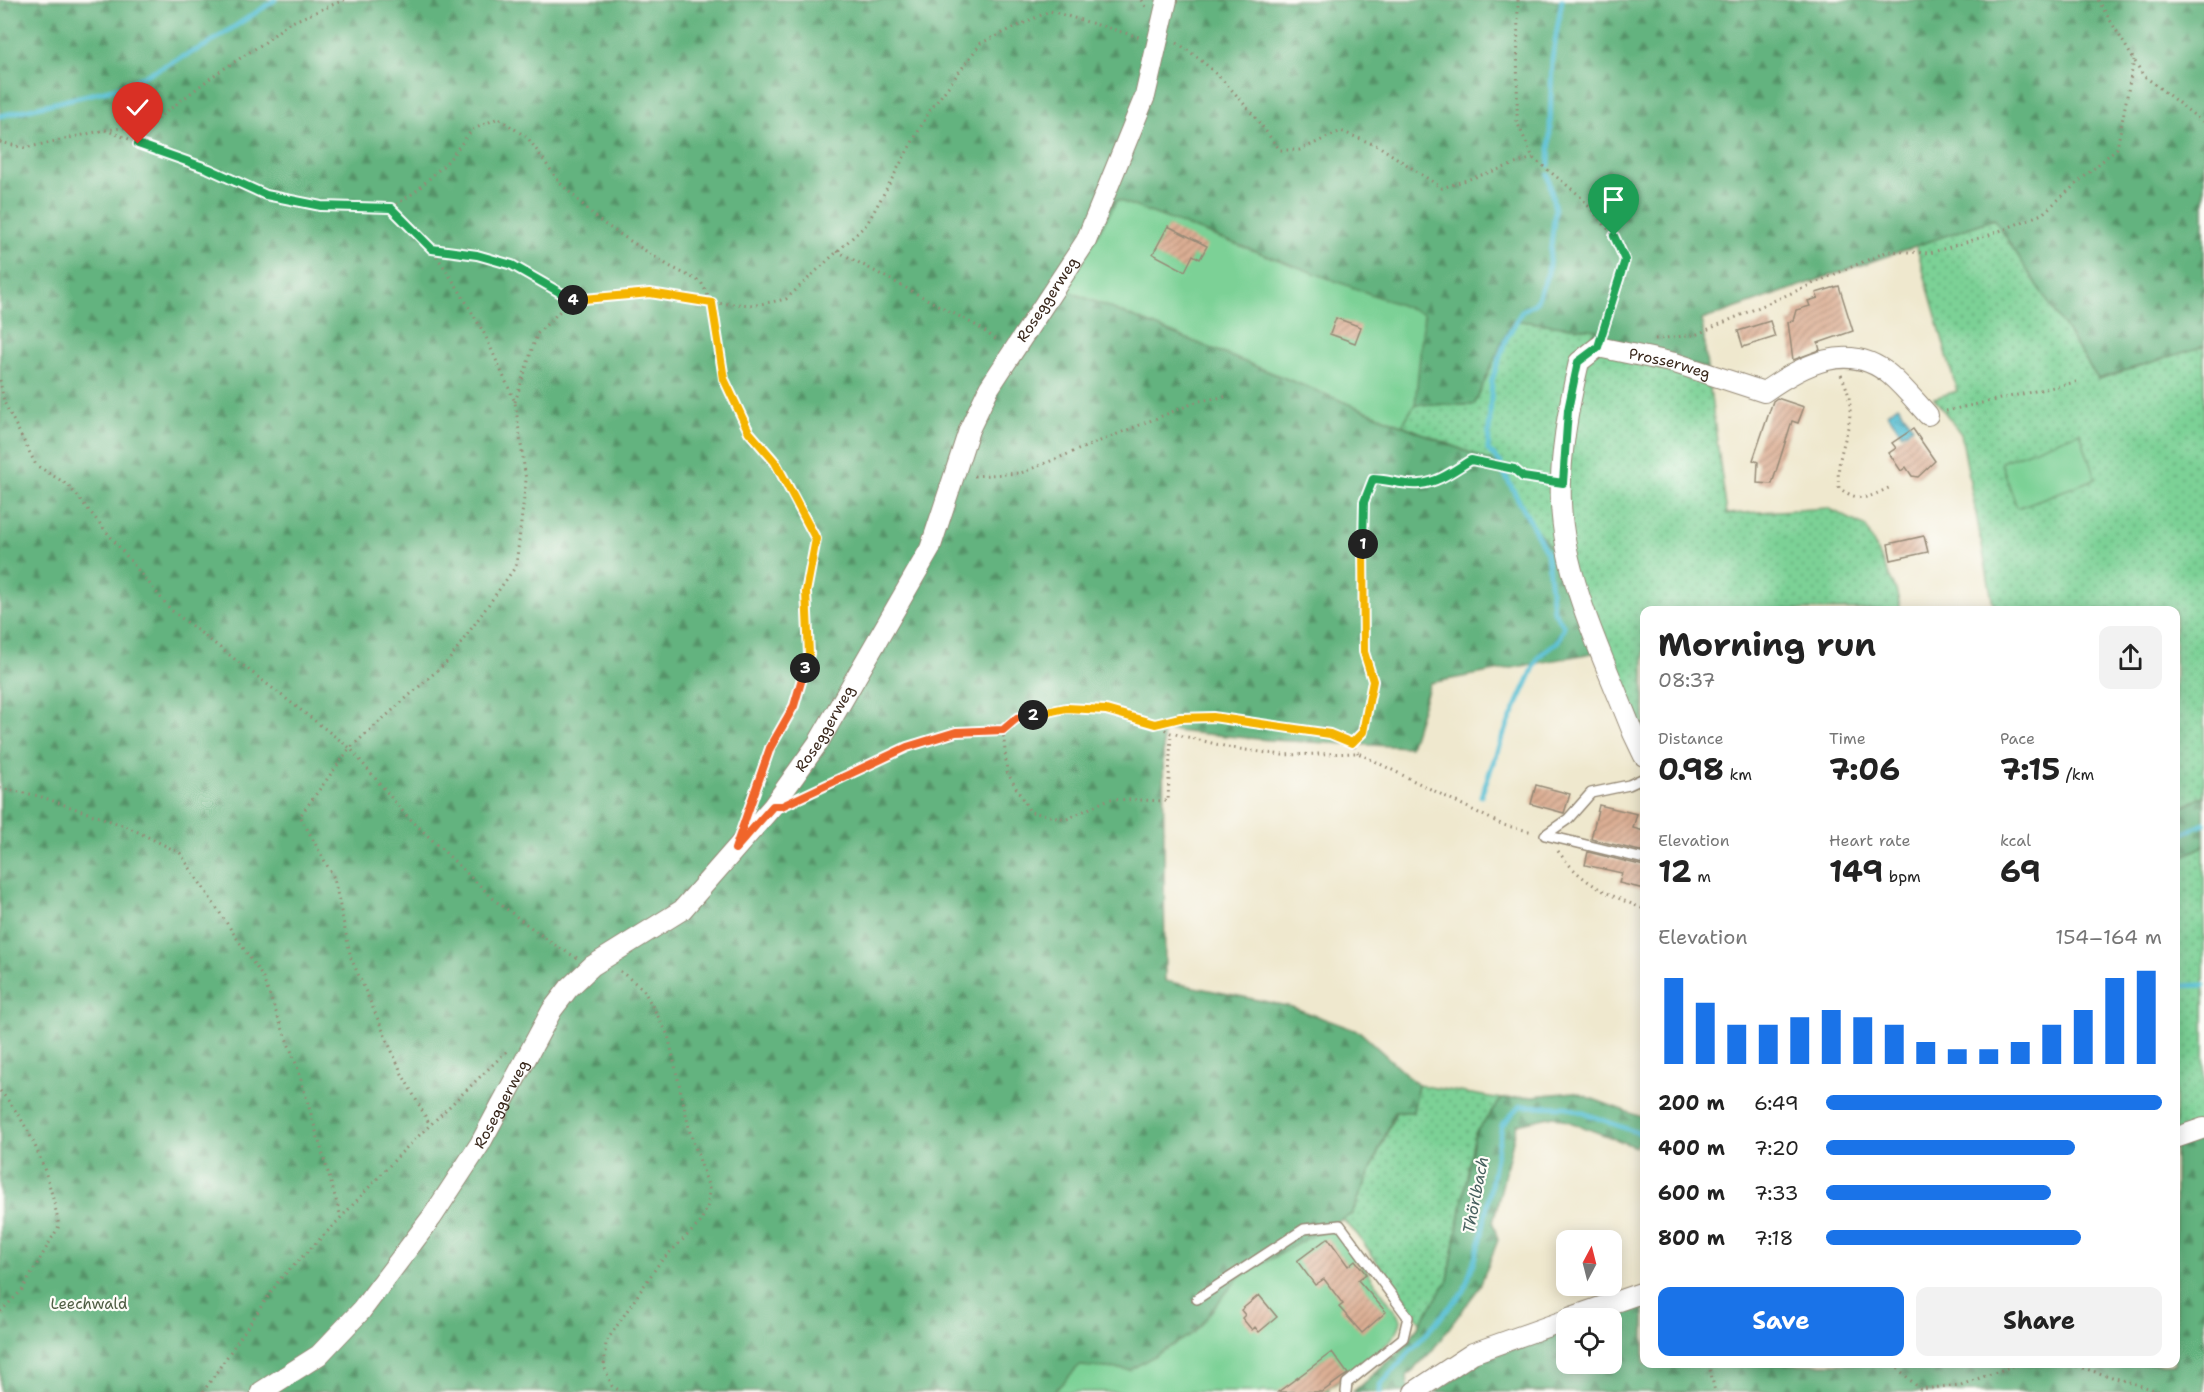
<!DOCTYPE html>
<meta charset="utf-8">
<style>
:root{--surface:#fff;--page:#f2f2f2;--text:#222;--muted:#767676;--accent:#1a73e8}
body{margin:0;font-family:"Shantell Sans",sans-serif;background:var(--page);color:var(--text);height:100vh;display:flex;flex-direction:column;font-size:22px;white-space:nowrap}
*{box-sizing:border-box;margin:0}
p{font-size:20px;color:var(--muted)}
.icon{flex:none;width:33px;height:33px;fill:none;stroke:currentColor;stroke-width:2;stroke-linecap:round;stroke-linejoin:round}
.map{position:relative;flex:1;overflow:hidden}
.drawer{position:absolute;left:1640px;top:606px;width:540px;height:762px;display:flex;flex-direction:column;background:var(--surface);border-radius:12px;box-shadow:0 3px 15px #0003}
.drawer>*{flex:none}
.needle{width:39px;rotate:7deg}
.fabs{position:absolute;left:1556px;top:1230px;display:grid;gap:12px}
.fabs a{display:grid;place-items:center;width:66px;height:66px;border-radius:12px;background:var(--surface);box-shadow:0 3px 15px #0003;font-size:30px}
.pin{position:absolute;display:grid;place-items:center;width:51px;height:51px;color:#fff;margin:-62px -26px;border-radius:50% 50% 50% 0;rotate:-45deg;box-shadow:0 0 6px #0007}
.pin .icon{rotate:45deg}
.km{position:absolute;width:30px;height:30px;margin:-15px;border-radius:50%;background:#222;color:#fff;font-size:16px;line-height:30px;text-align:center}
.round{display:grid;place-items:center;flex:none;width:63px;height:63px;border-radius:12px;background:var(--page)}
.summary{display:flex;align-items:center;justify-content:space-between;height:102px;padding:0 18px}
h1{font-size:33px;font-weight:700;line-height:45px}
.figures{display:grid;grid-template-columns:repeat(3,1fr);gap:9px;height:102px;padding:6px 18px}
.figures div{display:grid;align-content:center}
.figures b{font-size:30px;font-weight:700}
.figures small{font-size:16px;font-weight:400}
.figures p{font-size:16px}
.chart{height:168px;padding:12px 18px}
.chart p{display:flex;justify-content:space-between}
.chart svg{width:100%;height:108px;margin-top:6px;stroke:var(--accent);stroke-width:6}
.button{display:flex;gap:12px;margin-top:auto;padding:12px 18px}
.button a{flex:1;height:69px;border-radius:12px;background:var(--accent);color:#fff;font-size:24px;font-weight:700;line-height:69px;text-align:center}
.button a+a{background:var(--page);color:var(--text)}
ul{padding:0 18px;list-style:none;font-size:20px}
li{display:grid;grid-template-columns:96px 72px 1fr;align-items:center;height:45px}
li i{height:15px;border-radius:8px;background:var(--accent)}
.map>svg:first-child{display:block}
.grass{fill:url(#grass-dots);stroke:#5b7e5a;stroke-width:1.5}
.forest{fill:url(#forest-firs);stroke:#506e4e;stroke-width:1.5}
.garden{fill:#7bd196;stroke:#5b7e5a;stroke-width:1.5}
.water{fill:url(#water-ripples);stroke:#497478;stroke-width:1.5}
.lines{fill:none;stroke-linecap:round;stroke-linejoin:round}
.stream{stroke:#57bfd3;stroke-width:5}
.building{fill:url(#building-hatch)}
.service-casing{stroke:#958976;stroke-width:12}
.minor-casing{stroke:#958976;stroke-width:22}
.path{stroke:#958976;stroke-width:3;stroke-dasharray:1.5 4.5;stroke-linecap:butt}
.service{stroke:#fff;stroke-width:9}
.minor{stroke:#fff;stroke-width:20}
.split-1-casing{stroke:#fff;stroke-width:12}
.split-2-casing{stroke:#fff;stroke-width:12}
.split-3-casing{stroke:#fff;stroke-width:12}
.split-4-casing{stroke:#fff;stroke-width:12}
.split-5-casing{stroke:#fff;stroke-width:12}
.split-1{stroke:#22a559;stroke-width:8}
.split-2{stroke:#f5b400;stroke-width:8}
.split-3{stroke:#f0652b;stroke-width:8}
.split-4{stroke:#f5b400;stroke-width:8}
.split-5{stroke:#22a559;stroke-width:8}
.labels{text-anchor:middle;stroke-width:4.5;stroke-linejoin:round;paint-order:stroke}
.street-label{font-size:15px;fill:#3b2a1e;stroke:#fdfcf7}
.park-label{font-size:15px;fill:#4e5c42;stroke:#fdfcf7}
.water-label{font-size:16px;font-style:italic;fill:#455e5d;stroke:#fdfcf7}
</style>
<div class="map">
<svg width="2204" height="1392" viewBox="0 0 2204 1392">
<defs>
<pattern id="grass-dots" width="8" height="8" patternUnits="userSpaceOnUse" patternTransform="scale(1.5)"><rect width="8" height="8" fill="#7bd196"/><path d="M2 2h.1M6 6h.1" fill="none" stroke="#66aa7a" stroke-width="1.8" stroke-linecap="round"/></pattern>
<pattern id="forest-firs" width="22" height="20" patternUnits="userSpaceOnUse" patternTransform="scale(1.5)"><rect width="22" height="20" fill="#64b37f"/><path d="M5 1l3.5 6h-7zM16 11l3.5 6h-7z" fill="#549267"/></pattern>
<pattern id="water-ripples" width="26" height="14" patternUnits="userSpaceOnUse" patternTransform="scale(1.5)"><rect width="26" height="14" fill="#57bfd3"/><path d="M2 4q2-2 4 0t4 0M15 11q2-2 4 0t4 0" fill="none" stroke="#499bab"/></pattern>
<pattern id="building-hatch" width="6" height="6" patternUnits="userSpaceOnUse" patternTransform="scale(1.5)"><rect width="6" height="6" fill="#dcaf94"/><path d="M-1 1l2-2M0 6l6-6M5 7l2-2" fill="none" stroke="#b48f78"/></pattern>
</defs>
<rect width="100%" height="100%" fill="#fdfcf7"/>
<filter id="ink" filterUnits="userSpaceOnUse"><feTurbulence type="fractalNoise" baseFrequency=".0167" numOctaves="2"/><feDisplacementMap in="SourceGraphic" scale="12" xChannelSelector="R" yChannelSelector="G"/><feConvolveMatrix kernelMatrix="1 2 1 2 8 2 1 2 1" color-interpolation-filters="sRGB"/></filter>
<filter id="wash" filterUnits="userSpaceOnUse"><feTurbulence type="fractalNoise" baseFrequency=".008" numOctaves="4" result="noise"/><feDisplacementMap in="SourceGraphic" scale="24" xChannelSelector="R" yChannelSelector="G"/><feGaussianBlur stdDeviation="1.35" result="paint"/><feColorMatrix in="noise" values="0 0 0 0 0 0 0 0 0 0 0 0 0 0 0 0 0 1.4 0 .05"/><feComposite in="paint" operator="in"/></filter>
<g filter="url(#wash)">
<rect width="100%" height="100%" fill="#efe8ce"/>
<path class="grass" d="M1995 219 2098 379 2204 346V796L2175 811V610H1994L1961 434 1934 398 1957 391 1916 245Z
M1511 320 1597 330 1589 342 1707 368 1727 514 1828 508 1866 527 1896 590 1901 610H1644V763L1560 559 1530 523 1498 464 1402 425 1415 404 1474 405Z
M2204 846V1137L2175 1148V868L2185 855Z
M1418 1085 1502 1099 1475 1133 1448 1280 1421 1323 1357 1234 1342 1219 1352 1214 1396 1112H1413Z"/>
<path class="forest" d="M0 0H2204V346L2098 379 1994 219 1702 320 1707 368 1589 342 1597 330 1512 320 1474 405 1415 404 1424 314 1117 200 1066 290 1498 464 1530 523 1560 559 1593 653 1430 683 1410 747 1269 740 1163 730 1165 981 1292 1007 1360 1032 1418 1085 1413 1112H1395L1352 1214 1239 1277 1194 1333 1130 1370 1079 1366 1054 1392H0Z
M2204 796V846L2185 855 2175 868V811Z
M1574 1092 1644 1118V1130L1636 1147 1554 1116 1517 1124 1493 1223 1498 1240 1479 1288 1431 1352 1407 1376 1409 1392H1353L1406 1345 1448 1280 1475 1133 1502 1099Z
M2204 1137V1392H1435L1484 1359 1566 1331V1364H1611V1318H1603L1644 1305V1364H2175V1148Z"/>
<path class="garden" d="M1117 200 1424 314 1415 404 1402 425 1066 290Z
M2080 432 2095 479 2017 508 2001 462Z
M1329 1226 1342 1235 1401 1320C1399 1344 1348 1374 1328 1388L1329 1392H1054L1079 1366 1130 1370 1194 1333 1239 1277Z"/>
<path class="water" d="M1898 405 1913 427 1902 434 1887 413Z"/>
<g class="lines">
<path class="stream" d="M0 116 121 87 205 46 275 0
M1549 165 1552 59 1562 0
M1501 463 1488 450 1492 380 1506 339 1522 311 1536 303 1548 273 1555 210 1548 175
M1481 796 1502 738 1539 656 1558 641 1564 626 1553 610 1547 553 1504 473
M2175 837 2204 824
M2175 986 2204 985
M1380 1392V1385L1464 1291 1481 1239 1502 1125 1520 1106 1567 1107 1644 1135"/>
</g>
<g id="blocks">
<path class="building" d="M1168 226 1207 246 1200 259 1193 255 1185 271 1153 254Z
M1839 286 1853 331 1818 343 1820 350 1793 360 1788 322 1793 321 1796 310 1810 306 1808 301 1818 298 1816 293Z
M1336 318 1361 327 1355 343 1330 334Z
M1770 321 1775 337 1743 347 1738 331Z
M1777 398 1804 407 1798 423 1792 421 1772 484 1757 483 1758 462 1753 460 1773 401Z
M1913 429 1935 461 1918 477 1912 476 1906 467 1901 471 1889 453 1896 448 1892 443Z
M1924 536 1928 552 1891 560 1888 544Z
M1536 785 1570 794 1564 813 1531 804Z
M1599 805 1637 814 1633 828 1644 831V852L1591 839Z
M1588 852 1644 866V889L1619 883 1622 873 1585 865Z
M1328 1238 1348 1266 1355 1260 1366 1274 1358 1280 1386 1312 1362 1333 1339 1307 1343 1304 1324 1279 1315 1285 1297 1261Z
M1259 1295 1277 1317 1259 1332 1255 1327 1252 1330 1242 1318 1245 1315 1241 1310Z
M1332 1352 1348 1374 1343 1377 1322 1392H1278Z"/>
</g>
</g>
<g filter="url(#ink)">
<use href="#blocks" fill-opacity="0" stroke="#958976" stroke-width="1.5"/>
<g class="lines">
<defs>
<path id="service" d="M1545 835 1568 819 1591 793 1629 785 1644 778
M1545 835 1644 859
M1197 1299 1304 1229 1340 1225 1408 1317 1403 1338 1347 1383 1346 1392"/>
<g id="minor">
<path id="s1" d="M1644 756 1633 733C1605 661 1564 580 1561 503 1559 460 1569 404 1579 362L1598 347 1675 363 1764 392C1802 365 1849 340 1890 375 1904 387 1916 402 1928 415"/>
<path d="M2175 1138 2204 1128"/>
<path d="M1569 1318 1644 1292"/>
<path id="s2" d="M261 1392 319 1355 361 1311 432 1217 480 1144 552 1010 569 988 592 966 682 910 773 806 818 743 930 549 969 430 989 388 1086 241 1145 96 1167 0"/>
<path d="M1414 1392 1473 1353 1566 1320"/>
</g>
</defs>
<use href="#service" class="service-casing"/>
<use href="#minor" class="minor-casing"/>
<path class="path" d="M1142 0 1146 7
M1518 0 1517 122 1533 158 1579 195 1614 236 1625 260 1604 332
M2098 0 2143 75 2204 123
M1177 43C1220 70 1249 109 1280 150H1300L1341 131 1380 147 1442 188 1533 158
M105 130 209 169 266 195 321 206 391 208 432 249 459 290 485 335 515 402 526 480 516 566 449 660 350 748 300 816 334 878 351 958 402 1074 430 1125
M0 142 25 148 105 130 149 125 217 73 264 43 287 24 344 0
M391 208 415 192 448 161 472 130 498 118 528 138 560 183 601 222 669 266 701 282 712 303 724 379 749 432 775 462 816 539 806 592 809 654 794 707 770 748 752 799
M432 249 477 255 512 265 571 300
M837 251 977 326 998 341
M1655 339 1695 335 1888 251 1930 253 1989 235 2042 214 2117 148 2134 60
M1841 375C1865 422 1833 444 1839 488 1862 504 1868 497 1891 487
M0 380 4 402 36 465 68 485 171 610 350 748 404 813 497 902 553 944 577 958
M515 402 537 334 571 300 650 293 712 303 756 305 786 299 867 224 929 112 981 43 1050 11 1139 37
M1946 411 2076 382
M974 476 1021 473 1199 401 1229 396
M1156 724 1180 719 1213 717 1330 734 1352 743 1358 753
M1003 730 1007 772 1030 812 1067 819 1109 799 1168 801 1171 733
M1352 743 1363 732 1373 681 1364 652 1363 614 1364 502 1373 479 1419 484 1439 480 1471 460 1514 469 1523 476 1543 480
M0 788 39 796 128 827 180 853 262 976 297 1066 341 1217
M803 796 907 747 955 732 1003 730 1017 718 1066 708 1106 710 1155 724 1171 733 1232 748 1282 755 1358 753 1503 825 1533 832
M1558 851C1582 884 1607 894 1644 909
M620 971 643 989 668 1035 690 1132 709 1188 708 1205 700 1223 660 1262 606 1342 604 1366 612 1386 622 1392
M0 1091C33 1127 50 1178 59 1226L22 1290 0 1312
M1709 1364 1715 1392
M1893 1364 1920 1389 1961 1385 2018 1364
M2059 1364 2073 1365 2161 1392
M203 1392 280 1279 334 1225 401 1153 508 1050"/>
<use href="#service" class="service"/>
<use href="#minor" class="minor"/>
</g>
</g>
<g class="lines" filter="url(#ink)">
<defs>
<path id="split-1" d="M1363 544 1364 502 1373 479C1388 479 1404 486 1420 484 1440 482 1454 470 1471 460L1514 469 1523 477 1563 483 1568 410 1578 362 1598 347 1625 260 1614 236"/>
<path id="split-2" d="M1033 715 1066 708 1106 710 1155 724 1180 718 1213 717 1330 734 1352 743 1363 732 1373 681 1364 652 1363 544"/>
<path id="split-3" d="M805 668 794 706 770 748 735 849 773 806H782L907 747 956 732 1003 730 1017 718 1033 715"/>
<path id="split-4" d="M573 300 650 293 712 303 724 379 749 432 775 462 816 539 806 592 809 654 805 668"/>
<path id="split-5" d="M138 144 209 169 266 195 321 206 391 208 432 249 477 255 512 265 573 300"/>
</defs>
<use href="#split-1" class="split-1-casing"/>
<use href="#split-2" class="split-2-casing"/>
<use href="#split-3" class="split-3-casing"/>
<use href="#split-4" class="split-4-casing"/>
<use href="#split-5" class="split-5-casing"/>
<use href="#split-1" class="split-1"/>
<use href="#split-2" class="split-2"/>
<use href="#split-3" class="split-3"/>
<use href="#split-4" class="split-4"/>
<use href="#split-5" class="split-5"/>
</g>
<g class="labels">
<g class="street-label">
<text dy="5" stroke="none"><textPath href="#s2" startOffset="1370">Roseggerweg</textPath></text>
<text dy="5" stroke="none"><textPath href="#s1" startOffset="508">Prosserweg</textPath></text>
<text dy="5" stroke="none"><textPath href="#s2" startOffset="884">Roseggerweg</textPath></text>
<text dy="5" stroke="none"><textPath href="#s2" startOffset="380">Roseggerweg</textPath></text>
</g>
<g class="park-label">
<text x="89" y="1309">Leechwald</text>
</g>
<g class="water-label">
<text transform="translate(1475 1195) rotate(-79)" y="6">Thörlbach</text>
</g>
</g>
</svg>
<div class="fabs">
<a><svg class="needle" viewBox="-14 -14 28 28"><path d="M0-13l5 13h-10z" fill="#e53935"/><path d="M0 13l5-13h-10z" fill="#767676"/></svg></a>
<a><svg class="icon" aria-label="locate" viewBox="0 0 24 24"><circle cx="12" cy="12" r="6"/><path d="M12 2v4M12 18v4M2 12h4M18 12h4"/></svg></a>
</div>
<div class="pin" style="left:1614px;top:236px;background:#1e9e55"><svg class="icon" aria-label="arrive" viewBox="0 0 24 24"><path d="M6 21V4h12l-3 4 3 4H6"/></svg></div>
<div class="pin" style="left:138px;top:144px;background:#d93025"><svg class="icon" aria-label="check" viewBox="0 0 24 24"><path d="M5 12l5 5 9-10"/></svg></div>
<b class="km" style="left:1363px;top:544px">1</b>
<b class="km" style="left:1033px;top:715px">2</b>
<b class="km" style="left:805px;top:668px">3</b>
<b class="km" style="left:573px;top:300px">4</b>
<section class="drawer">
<div class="summary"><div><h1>Morning run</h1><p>08:37</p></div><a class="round"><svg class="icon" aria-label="share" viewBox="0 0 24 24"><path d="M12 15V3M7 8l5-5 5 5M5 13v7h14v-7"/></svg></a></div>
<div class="figures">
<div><p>Distance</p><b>0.98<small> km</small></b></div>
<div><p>Time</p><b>7:06</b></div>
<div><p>Pace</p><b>7:15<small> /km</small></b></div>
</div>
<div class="figures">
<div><p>Elevation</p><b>12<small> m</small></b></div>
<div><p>Heart rate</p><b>149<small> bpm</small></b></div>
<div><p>kcal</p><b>69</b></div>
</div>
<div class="chart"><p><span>Elevation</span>154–164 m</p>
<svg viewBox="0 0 160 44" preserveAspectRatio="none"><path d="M5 44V9M15 44V19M25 44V28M35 44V28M45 44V25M55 44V22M65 44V25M75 44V28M85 44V35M95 44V38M105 44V38M115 44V35M125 44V28M135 44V22M145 44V9M155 44V6"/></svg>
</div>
<ul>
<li><b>200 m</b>6:49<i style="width:100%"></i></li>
<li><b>400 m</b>7:20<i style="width:74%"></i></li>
<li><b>600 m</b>7:33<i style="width:67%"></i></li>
<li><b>800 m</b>7:18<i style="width:76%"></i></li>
</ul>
<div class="button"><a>Save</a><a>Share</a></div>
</section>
</div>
